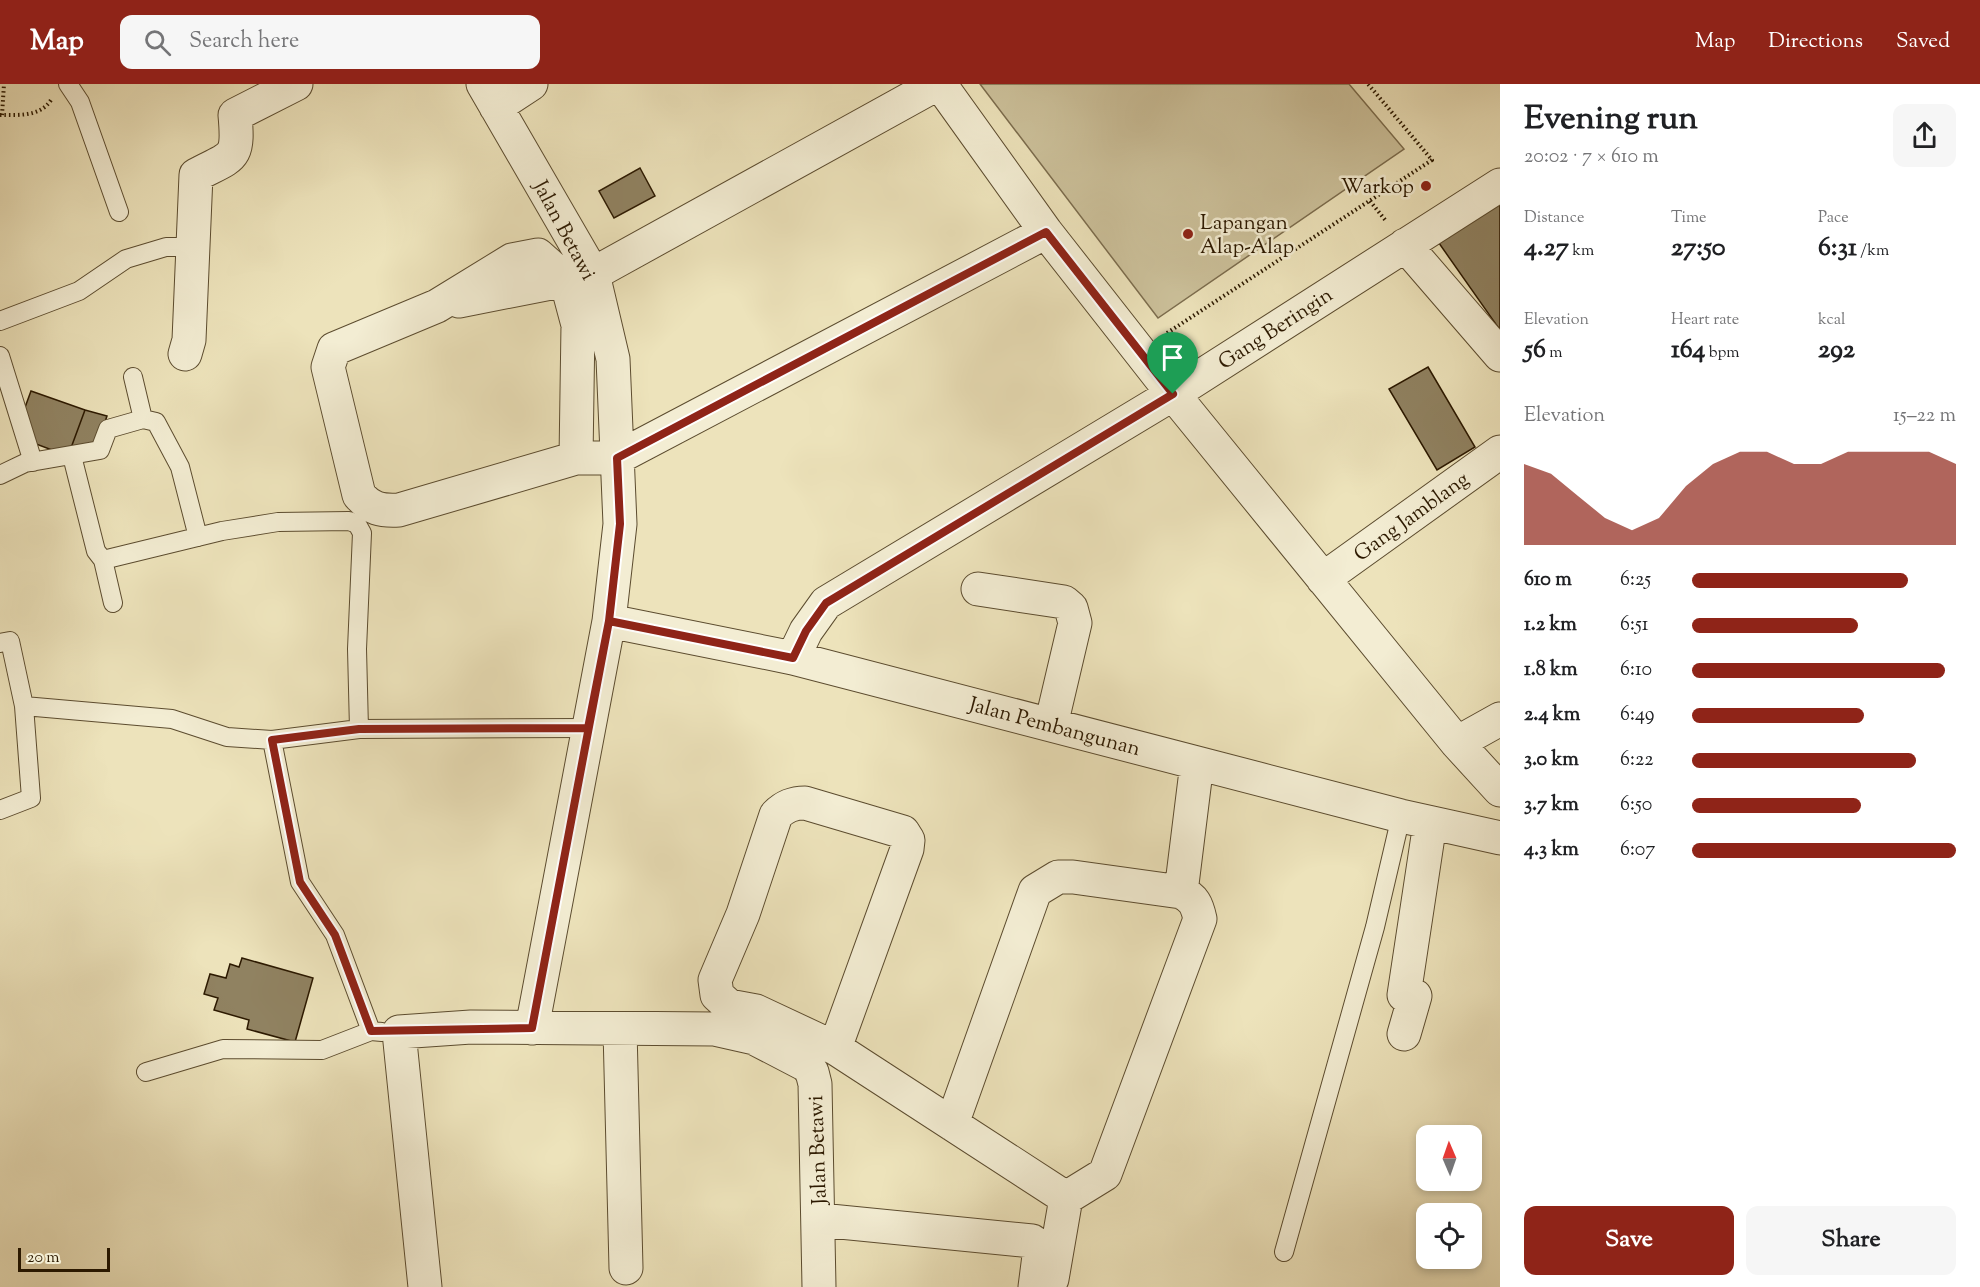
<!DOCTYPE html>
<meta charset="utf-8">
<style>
:root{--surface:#fff;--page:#f6f6f6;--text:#202124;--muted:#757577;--accent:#8f2418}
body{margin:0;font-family:"Sorts Mill Goudy",serif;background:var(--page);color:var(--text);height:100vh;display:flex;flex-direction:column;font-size:22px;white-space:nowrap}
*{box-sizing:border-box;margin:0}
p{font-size:20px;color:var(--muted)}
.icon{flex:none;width:33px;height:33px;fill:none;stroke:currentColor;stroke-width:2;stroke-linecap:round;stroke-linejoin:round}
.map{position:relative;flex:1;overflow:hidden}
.side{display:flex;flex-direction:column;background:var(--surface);width:480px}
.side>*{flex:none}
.needle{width:39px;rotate:358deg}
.fabs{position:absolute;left:1416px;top:1041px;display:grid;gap:12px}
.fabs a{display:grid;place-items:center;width:66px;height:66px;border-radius:12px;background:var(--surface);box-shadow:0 3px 9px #0003;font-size:30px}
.scale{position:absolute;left:18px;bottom:15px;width:92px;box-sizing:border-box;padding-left:6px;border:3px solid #2c1900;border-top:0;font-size:16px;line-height:21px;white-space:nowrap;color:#2c1900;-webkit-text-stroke:4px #f3edd3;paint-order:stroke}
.pin{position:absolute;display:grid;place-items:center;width:51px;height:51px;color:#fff;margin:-62px -26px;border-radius:50% 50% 50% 0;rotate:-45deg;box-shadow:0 0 6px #0007}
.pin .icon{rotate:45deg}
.round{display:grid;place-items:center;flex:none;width:63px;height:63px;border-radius:12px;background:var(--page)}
.headline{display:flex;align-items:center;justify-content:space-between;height:102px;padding:0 24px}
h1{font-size:33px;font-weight:700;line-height:45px}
.metrics{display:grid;grid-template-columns:repeat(3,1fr);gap:9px;height:102px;padding:6px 24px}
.metrics div{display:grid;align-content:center}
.metrics b{font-size:26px;font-weight:700}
.metrics small{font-size:16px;font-weight:400}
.metrics p{font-size:16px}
.chart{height:168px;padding:12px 24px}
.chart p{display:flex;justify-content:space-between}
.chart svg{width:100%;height:108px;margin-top:6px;fill:var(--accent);opacity:.7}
.cta{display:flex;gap:12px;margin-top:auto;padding:12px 24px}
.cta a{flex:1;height:69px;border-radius:12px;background:var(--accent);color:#fff;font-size:24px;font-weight:700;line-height:69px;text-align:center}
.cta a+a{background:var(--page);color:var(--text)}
ul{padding:0 24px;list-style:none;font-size:20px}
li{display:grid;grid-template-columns:96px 72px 1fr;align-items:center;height:45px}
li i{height:15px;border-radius:8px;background:var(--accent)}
header{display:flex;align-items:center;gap:36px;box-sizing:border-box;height:84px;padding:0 30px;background:var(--accent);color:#fff}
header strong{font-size:28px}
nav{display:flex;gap:33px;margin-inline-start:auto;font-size:21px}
.search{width:420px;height:54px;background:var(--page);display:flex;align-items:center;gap:15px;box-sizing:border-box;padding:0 21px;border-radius:12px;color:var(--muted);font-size:22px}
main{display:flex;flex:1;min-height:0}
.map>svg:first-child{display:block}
.green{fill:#ccc19b;stroke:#7c6d4e;stroke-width:1.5}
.building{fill:#908261;stroke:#2c1900;stroke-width:1.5}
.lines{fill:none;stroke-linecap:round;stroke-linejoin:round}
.lane-casing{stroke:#5c4c2f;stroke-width:20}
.street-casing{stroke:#5c4c2f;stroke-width:35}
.path{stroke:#2c1900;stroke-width:4;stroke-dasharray:1.5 3;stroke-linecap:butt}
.lane{stroke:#f3edd3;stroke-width:18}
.street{stroke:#f3edd3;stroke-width:33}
.route-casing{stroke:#fff;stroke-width:12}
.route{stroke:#8f2418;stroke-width:8}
.poi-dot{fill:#8f2418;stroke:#f3edd3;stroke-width:2}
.labels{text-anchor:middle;stroke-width:5;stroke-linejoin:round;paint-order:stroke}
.poi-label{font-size:21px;fill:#2c1900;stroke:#f3edd3;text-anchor:end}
.street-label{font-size:21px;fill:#2c1900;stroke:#f3edd3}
</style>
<header>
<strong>Map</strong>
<div class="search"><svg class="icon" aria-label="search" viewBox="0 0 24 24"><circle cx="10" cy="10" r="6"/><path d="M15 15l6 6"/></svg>Search here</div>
<nav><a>Map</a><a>Directions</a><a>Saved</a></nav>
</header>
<main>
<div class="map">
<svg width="1500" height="1203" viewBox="0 0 1500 1203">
<rect width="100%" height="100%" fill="#ede3bb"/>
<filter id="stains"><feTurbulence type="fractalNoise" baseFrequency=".00333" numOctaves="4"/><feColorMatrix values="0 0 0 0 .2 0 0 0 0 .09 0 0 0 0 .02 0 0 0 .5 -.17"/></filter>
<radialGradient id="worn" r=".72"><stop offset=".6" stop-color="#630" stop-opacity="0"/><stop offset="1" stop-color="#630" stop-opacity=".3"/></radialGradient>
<path class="green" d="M980 0H1349L1404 65 1158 234Z"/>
<path class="building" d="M640 84 655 112 614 134 599 107Z
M1500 112V246L1434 152Z
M1428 283 1475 363 1437 386 1389 305Z
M31 307 85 326 68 372 28 357 20 337Z
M85 326 107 332 95 366 68 372Z
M242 874 313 894 295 958 247 945 249 936 214 926 218 914 204 910 210 890 226 894 230 880 239 883Z"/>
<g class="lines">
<defs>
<path id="lane" d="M68 0 80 18 119 128
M0 237 79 207 126 175 166 163H193
M0 272 33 378
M133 293 143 335
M72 372 96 467 103 476 113 519
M0 391 25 379 100 366 108 345 143 335 156 338 180 383 198 453
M103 476 222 447 278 438 349 437 357 440 362 449 357 565 359 645
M0 559 10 557 24 622 31 714 0 726
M24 622 172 635 227 653 272 656 359 645 588 644
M272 656 300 798 335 851 371 947
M146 988 223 965 322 966 371 947 382 948
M1284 1168 1375 843 1401 732"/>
<path id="street" d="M483 0 593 190 613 275 620 440 609 537 532 944
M940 0 1046 148 1173 310 1457 659 1500 706
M496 23 531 0
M1405 161 1500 271
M593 190 937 0
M566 196 538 171 512 176 437 222 334 265 328 283 359 411C371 425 381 427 399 426L576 374H617L1046 148
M459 217 566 196 578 241 576 374
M185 270 189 256 196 91C234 71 239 76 235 31L296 0
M1323 495 1500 368
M978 505 1064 518 1071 524 1075 539 1051 641
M609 537 793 574 1401 732 1500 754
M793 574 806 547 826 519 1173 310 1500 101
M1457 659 1500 635
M620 946 626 1184
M1404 950 1415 912 1404 911 1430 739
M835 964 907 765 908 756 903 748 805 719C793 719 785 722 776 731L743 830 715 896 717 911 729 922 756 927 835 964 1066 1114
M952 1040 1035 807 1058 793H1073L1181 808
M1066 1114 1105 1090 1200 835C1197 821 1194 814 1181 808L1197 679
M820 1136 1032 1157 1040 1164 1035 1203
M1052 1195 1066 1114
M425 1203 399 948 471 943 714 945 754 954 806 981 812 988 815 1000 819 1203"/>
</defs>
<use href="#lane" class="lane-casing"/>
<use href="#street" class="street-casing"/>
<path class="path" d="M0 31C18 31 40 33 51 16
M2 31 4 0
M1370 117 1386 137
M1167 249 1432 76 1368 0"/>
<use href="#lane" class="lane"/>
<use href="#street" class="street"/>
</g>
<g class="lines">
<defs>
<path id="route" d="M1173 310 826 519 806 547 793 574 609 537 588 644 359 645 272 656 300 798 335 851 371 947 532 944 609 537 620 440 617 374 1046 148 1173 310"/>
</defs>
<use href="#route" class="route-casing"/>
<use href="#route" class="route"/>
</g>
<g class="poi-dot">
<circle cx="1426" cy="102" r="6"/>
<circle cx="1188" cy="150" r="6"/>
</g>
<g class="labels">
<g class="poi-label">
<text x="1414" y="109">Warkop</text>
<text x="1200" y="145" text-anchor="start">Lapangan<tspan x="1200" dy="24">Alap-Alap</tspan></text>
</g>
<g class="street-label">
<text transform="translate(565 146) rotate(62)" y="7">Jalan Betawi</text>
<text transform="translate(1275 244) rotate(-33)" y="7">Gang Beringin</text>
<text transform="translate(1411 432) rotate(-36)" y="7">Gang Jamblang</text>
<text transform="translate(1055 642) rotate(15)" y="7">Jalan Pembangunan</text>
<text transform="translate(817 1066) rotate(-92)" y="7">Jalan Betawi</text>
</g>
</g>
<rect width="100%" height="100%" filter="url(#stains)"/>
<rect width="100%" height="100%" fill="url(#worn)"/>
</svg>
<div class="fabs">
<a><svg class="needle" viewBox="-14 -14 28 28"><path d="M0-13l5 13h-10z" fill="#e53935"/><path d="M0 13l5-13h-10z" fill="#757577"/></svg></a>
<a><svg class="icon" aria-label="locate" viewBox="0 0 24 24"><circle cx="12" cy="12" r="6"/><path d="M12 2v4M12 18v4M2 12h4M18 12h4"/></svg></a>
</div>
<div class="scale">20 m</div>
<div class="pin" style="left:1173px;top:310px;background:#1e9e55"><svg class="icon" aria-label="arrive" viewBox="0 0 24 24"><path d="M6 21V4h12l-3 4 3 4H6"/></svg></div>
</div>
<section class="side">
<div class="headline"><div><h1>Evening run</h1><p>20:02 · 7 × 610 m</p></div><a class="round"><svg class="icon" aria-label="share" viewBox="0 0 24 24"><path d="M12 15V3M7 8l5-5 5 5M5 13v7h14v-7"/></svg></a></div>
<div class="metrics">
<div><p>Distance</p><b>4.27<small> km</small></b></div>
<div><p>Time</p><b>27:50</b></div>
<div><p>Pace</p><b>6:31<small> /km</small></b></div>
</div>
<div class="metrics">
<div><p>Elevation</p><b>56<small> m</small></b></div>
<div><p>Heart rate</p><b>164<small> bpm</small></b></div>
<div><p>kcal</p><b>292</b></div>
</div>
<div class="chart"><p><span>Elevation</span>15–22 m</p>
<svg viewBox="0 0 160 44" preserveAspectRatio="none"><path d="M0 44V11L10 15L20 24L30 33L40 38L50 33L60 20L70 11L80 6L90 6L100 11L110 11L120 6L130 6L140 6L150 6L160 11V44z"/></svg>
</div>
<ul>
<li><b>610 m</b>6:25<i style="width:82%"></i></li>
<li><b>1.2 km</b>6:51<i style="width:63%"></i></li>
<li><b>1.8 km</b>6:10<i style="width:96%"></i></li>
<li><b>2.4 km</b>6:49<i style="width:65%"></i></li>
<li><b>3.0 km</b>6:22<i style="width:85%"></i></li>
<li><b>3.7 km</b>6:50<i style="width:64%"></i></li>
<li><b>4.3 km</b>6:07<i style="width:100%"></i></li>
</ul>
<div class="cta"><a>Save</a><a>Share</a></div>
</section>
</main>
